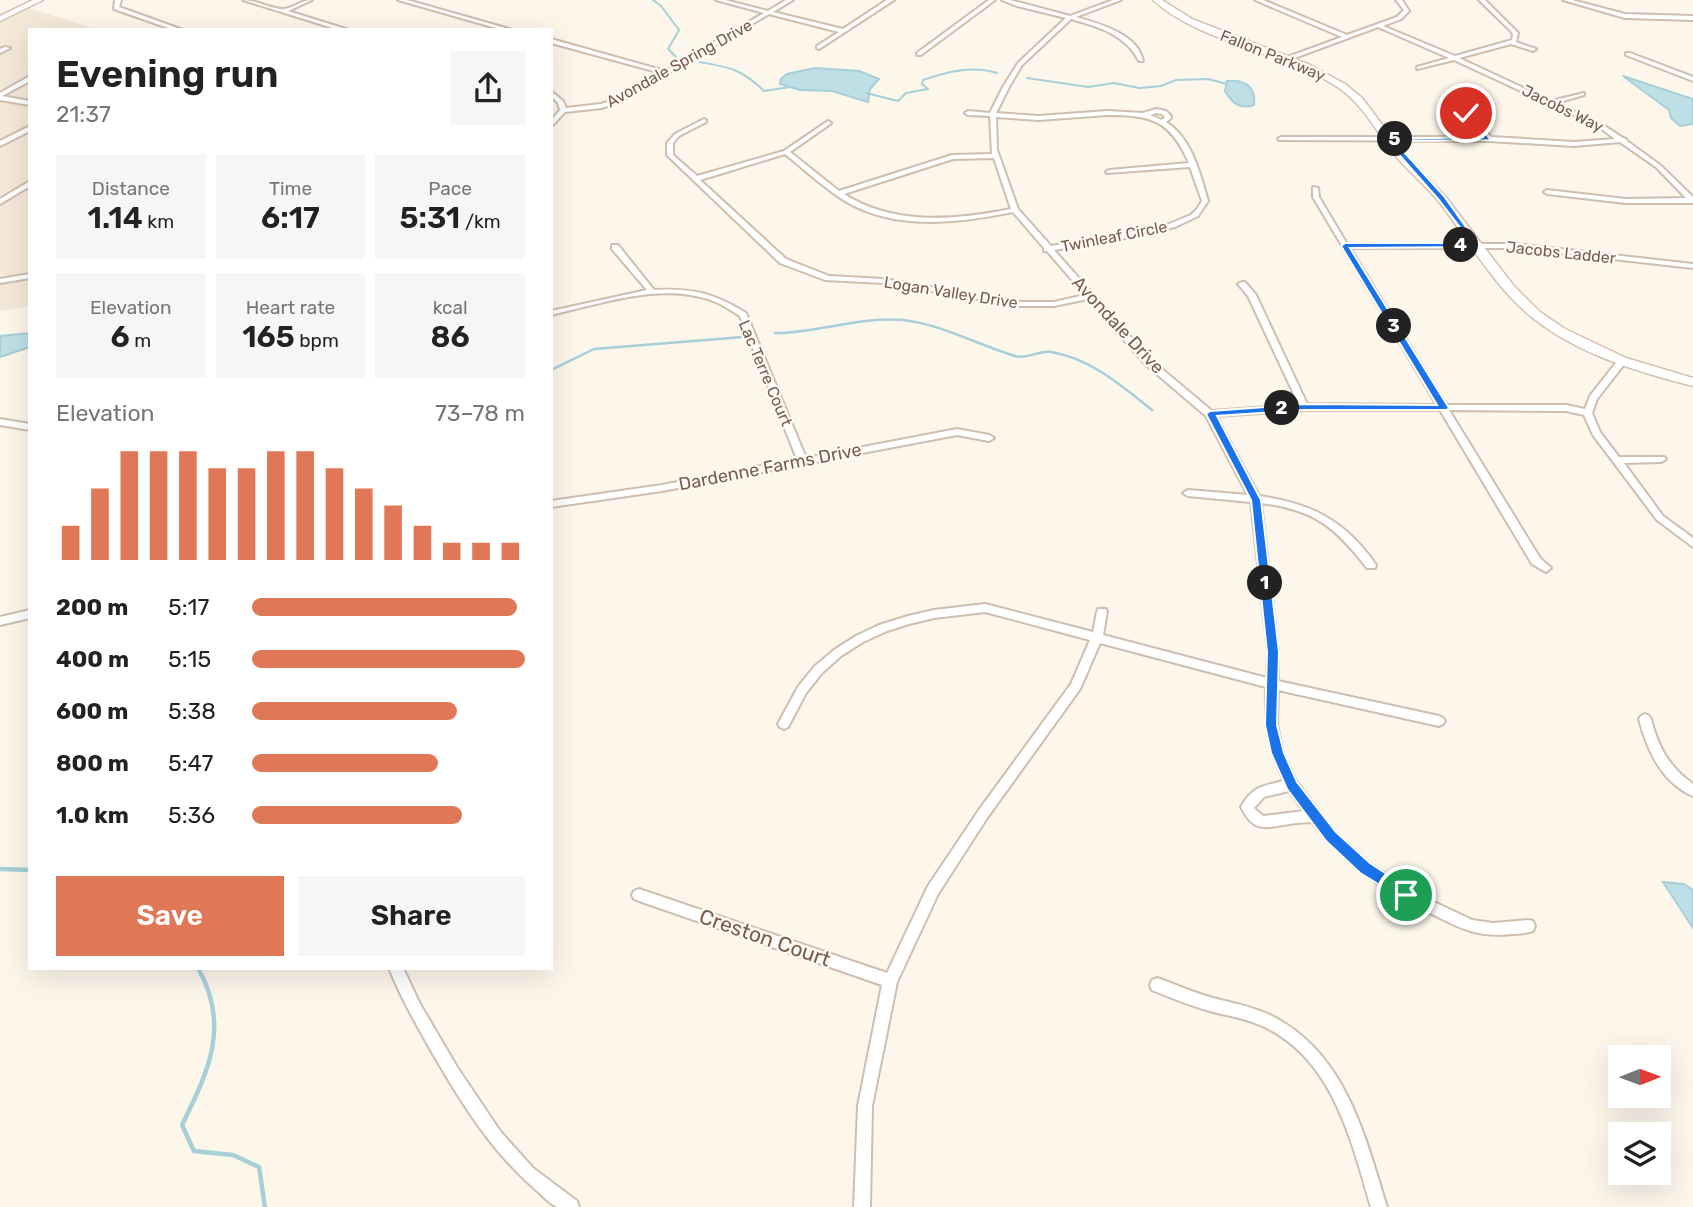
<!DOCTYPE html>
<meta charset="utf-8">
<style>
:root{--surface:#fff;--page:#f6f6f6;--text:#222;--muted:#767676;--accent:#e07756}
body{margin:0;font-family:Rubik,sans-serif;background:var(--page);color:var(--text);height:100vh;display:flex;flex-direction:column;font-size:26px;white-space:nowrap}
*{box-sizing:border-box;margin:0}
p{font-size:23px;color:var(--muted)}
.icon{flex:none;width:38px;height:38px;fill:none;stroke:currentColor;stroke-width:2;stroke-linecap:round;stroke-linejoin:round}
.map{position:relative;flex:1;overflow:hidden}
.side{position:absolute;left:28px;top:28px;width:525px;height:942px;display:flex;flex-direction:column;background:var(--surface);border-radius:0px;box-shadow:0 7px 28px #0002}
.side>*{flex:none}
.needle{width:46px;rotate:89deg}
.fabs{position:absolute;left:1608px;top:1045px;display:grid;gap:14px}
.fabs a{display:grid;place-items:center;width:63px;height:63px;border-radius:0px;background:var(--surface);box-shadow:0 7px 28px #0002;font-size:35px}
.pin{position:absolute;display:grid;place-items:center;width:60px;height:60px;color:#fff;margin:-30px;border:4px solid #fff;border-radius:50%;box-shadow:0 2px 7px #0007}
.km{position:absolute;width:35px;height:35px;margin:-18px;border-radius:50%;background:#222;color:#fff;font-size:19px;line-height:35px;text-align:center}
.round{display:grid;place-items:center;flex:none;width:74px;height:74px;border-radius:0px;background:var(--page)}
.headline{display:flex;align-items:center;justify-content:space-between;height:119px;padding:0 28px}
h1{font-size:38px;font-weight:600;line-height:52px}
.stats{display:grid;grid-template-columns:repeat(3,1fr);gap:10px;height:119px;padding:7px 28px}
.stats div{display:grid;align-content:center;border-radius:0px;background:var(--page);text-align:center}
.stats b{font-size:30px;font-weight:600}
.stats small{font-size:19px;font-weight:400}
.stats p{font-size:19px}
.chart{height:196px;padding:14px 28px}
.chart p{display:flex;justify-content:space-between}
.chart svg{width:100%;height:126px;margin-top:7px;stroke:var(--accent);stroke-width:6}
.cta{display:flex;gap:14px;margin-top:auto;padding:14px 28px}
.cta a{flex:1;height:80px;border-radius:0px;background:var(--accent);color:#fff;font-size:28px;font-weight:600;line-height:80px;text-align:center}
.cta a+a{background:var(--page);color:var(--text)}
ul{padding:0 28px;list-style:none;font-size:23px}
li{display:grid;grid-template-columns:112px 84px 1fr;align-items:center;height:52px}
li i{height:18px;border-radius:9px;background:var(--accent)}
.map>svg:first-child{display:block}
.residential{fill:#f4e8d9}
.water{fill:#bfdfe6;stroke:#a6cfd7;stroke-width:2}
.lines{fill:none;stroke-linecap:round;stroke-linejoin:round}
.stream-far2{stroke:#a6cfd7;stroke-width:2}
.stream-far1{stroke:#a6cfd7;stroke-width:2.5}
.stream{stroke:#a6cfd7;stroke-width:4.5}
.street-casing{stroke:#cebeb0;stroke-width:4}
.secondary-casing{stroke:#d4c0b0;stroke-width:3}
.street{fill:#fff;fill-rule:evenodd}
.secondary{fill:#fff;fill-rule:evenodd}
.route{fill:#1a73e8;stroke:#fff;stroke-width:2}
.labels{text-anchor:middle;stroke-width:5;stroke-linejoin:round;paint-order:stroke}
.far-street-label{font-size:16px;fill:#775d4e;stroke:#fefaf1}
.street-label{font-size:18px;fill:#775d4e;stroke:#fefaf1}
.near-street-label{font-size:21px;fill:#775d4e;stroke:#fefaf1}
</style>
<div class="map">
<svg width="1693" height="1207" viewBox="0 0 1693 1207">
<rect width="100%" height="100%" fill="#fcf6eb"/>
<path class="residential" d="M25 7 99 30H30V306L0 311V19Z"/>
<path class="water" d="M815 68 859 71 879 79 870 89 868 102 832 91 800 90 780 84 781 79 787 74Z
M1623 76 1693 99V124L1680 126 1671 118 1669 110Z
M1227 81C1244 79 1256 86 1254 105 1240 110 1232 103 1225 91Z
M30 333V347L0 357V336Z
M1663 882 1684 884 1693 890V928Z"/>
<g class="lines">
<path class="stream-far2" d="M653 0 661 6 679 30 668 49 676 57
M699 62C729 67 742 69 764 91L790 87
M1027 78 1088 87 1114 83 1140 88 1161 86 1176 80 1208 79 1227 84
M866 93 898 101 906 93 928 89 922 84 923 80C947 72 972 65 997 73"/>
<path class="stream-far1" d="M775 333C817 333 862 316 903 320 941 324 978 345 1015 356 1026 360 1039 350 1051 352 1090 358 1122 386 1152 410
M551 370 594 349 743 337"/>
<path class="stream" d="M0 869 30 870
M198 968C231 1026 208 1072 182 1125L194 1151 233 1155 259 1167 265 1207"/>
<defs>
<path id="street" d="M115 0H121L119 7 183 30H174L114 9Z
M243 0C256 0 274 10 284 9 294 8 301 0 312 0L288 11 349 30H339Z
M398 0H407L513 30H503Z
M716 0H725L768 11 786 0H793L773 12 843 29 887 0H894L819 49 817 48V46L839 32 769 14 621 101 602 108 565 112 551 127V121L560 110 558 103 551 96V91L563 101 566 108 601 104 617 99 661 73 551 43V39L665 71 764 13Z
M989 0H995L921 55H917V53Z
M1002 0H1010L1070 16 1113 0H1121L1076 17C1100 24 1138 34 1143 61H1139C1125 34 1099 27 1071 19L1022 65 1009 87 996 113 1039 116 1107 111 1143 113 1156 109 1166 111 1171 116V118L1166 122C1192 138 1200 174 1208 201L1198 216 1175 227 1137 236 1054 250 1151 360 1212 411 1299 405 1248 296 1238 284 1242 282H1245L1256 295 1307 404 1437 405 1313 197V187L1318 188 1319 197 1347 244H1515L1693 264V268L1515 248H1350L1446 405H1566L1585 409 1590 396 1619 359H1625V363L1597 399 1592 413 1600 432 1619 457H1664L1666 459 1661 462 1624 463 1663 516 1693 538V547L1657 520 1593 435 1584 415 1566 411 1449 410 1540 558 1551 568 1546 572 1532 564 1440 410H1304L1216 416 1259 496C1311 503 1346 521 1376 565L1375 568H1367C1334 526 1315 510 1261 503L1278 652V681L1439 716 1443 718 1445 721 1443 724 1439 726 1278 690 1277 725 1283 753 1296 781 1335 833 1370 864 1411 891 1472 920 1493 923 1528 920 1533 921 1535 926 1533 931C1526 933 1519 934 1512 934 1477 938 1460 928 1430 913 1384 891 1343 863 1312 822 1305 822 1297 823 1289 824 1265 828 1254 833 1241 807 1253 786 1262 786 1284 781 1267 743 1265 729 1266 687L1100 643 1080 689 987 818 938 894 897 982 872 1106 870 1207H854L858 1106 882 985 639 901 634 899 632 895 634 891 639 889 887 973 928 886 979 810 1071 684 1090 640 985 612 934 618 909 624 887 631 863 642 841 656 822 673 806 693 788 727 784 729 780 727 778 724 798 687 814 667 834 650 856 636 879 625 908 616 934 610 985 604 1093 632 1097 612 1098 609H1106L1107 612 1103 635 1267 678 1268 652 1251 502 1188 496 1183 493 1188 490 1248 495 1206 416 1145 364 1088 299 1054 306H1020L884 283 825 280 780 263 667 155V143L675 134 704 119 706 120V122L679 136 673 143V155L697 176 784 151 828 121 831 123 830 124 790 152 839 191 952 155 992 154 990 116 968 115 965 113 968 111 990 113 1003 87 1018 63 1066 18 1017 6ZM1156 113 1162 114 1165 117 1162 120 1150 115ZM1107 115C1152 115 1170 120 1189 163L1109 170 1106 172 1107 173 1190 167 1202 201 1197 209 1191 215 1169 224 1137 231 1051 246 1018 209 997 150 996 117 1039 120ZM785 154C805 170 823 187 845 201 895 231 958 223 1013 212L1044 248V251H1047L1085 295 1054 302H1020L884 279 829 276 786 259 700 180ZM994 158 1011 209C956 220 894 226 844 194L953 159ZM1289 791 1304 811 1263 816 1254 808 1264 797Z
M1255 0H1263L1347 35 1397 17 1404 10 1396 0H1402L1409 11 1401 19 1383 26 1455 56 1512 40 1513 34 1510 30 1479 0H1485L1518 33 1516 42 1536 49 1533 51 1511 44 1459 58 1551 101 1584 93V95L1556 103 1603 125 1623 138 1626 139 1627 141 1660 165 1693 197V203H1626L1547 194 1544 192 1547 190 1626 199 1686 198 1656 167 1620 142 1574 146 1489 141 1279 140 1278 139 1281 137H1484L1463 113 1466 111 1491 137 1574 142 1615 139 1599 127 1454 60 1417 69V67L1449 58 1378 27 1289 60H1285V58L1342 37Z
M1563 0H1572L1625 14 1693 16V20L1625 18Z
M5 47 10 48 0 53V49Z
M1626 53H1630L1693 77V81L1626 55Z
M30 76V81L2 96 30 101V105L0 100V93Z
M30 126V131L0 146V141Z
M30 181V186L0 204V199Z
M612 245H618L654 290C693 288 713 293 746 313L806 458 957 429 989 435 994 438 989 441 957 435 662 491 551 507V501L662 485 797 459 740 316C732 311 725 306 716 302 664 281 604 303 551 315V311L647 290 612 249Z
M30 274V278L0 283V279Z
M0 419 30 424V430L0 425Z
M30 610V618L0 625V617Z
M1645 714 1649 716 1651 719C1658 747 1669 767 1693 784V796C1662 783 1647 750 1639 719L1641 716Z
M389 968H403L420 1004 457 1067 500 1131 533 1168 577 1201 579 1207C573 1207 563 1207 557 1207 550 1204 542 1195 536 1190 492 1152 462 1104 433 1054 417 1026 401 998 389 968Z
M1157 978C1172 983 1187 990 1203 995 1225 1002 1249 1005 1270 1015 1345 1052 1364 1133 1387 1207H1371C1351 1139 1332 1056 1260 1025 1242 1017 1221 1015 1203 1009 1186 1004 1169 997 1152 990L1150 985 1152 980Z"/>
<path id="secondary" d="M33 0H43L0 21V16Z
M1153 0H1162L1192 19 1308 64 1345 84 1362 98 1405 155 1445 196 1513 285 1540 312 1565 329 1626 358 1693 378V386C1638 372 1578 354 1533 318 1495 288 1469 241 1440 203 1428 188 1413 175 1400 161 1379 137 1365 106 1339 88 1283 50 1203 45 1153 0Z"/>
</defs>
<use href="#street" class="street-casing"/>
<use href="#secondary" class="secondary-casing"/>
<use href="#street" class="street"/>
<use href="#secondary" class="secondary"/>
</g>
<path class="route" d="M1466 111 1491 140 1394 141 1444 196 1480 247 1350 248 1449 408 1447 410H1304L1217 416 1261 500 1279 652 1277 725 1284 753 1297 782 1336 832 1370 863 1411 890 1413 895 1406 901 1360 873 1326 841 1287 789 1271 753 1265 725 1267 652 1251 500 1206 414 1210 411 1304 404 1437 405 1341 246 1345 243H1472L1438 199 1385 139 1483 137 1463 113Z"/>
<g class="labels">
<g class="far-street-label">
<text transform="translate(1273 55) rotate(22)" y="6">Fallon Parkway</text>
<text transform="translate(679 63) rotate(-29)" y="6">Avondale Spring Drive</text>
<text transform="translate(1563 108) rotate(26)" y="6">Jacobs Way</text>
<text transform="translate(1114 236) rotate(-11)" y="6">Twinleaf Circle</text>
<text transform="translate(1561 252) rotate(6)" y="6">Jacobs Ladder</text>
<text transform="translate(951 292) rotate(9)" y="6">Logan Valley Drive</text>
<text transform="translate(766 373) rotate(67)" y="6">Lac Terre Court</text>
</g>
<g class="street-label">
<text transform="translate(1118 325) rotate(47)" y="6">Avondale Drive</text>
<text transform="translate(770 467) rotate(-11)" y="6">Dardenne Farms Drive</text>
</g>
<g class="near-street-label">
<text transform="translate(765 938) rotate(19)" y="7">Creston Court</text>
</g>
</g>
</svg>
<div class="fabs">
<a><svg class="needle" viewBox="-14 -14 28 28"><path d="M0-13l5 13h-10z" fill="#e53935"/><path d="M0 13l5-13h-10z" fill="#767676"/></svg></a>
<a><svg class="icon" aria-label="layers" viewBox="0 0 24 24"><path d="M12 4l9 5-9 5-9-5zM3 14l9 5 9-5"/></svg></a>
</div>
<div class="pin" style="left:1406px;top:895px;background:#1e9e55"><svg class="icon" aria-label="arrive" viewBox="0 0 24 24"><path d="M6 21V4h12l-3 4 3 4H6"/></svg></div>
<div class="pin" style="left:1466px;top:113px;background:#d93025"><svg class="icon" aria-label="check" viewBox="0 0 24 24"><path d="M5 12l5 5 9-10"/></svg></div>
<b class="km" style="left:1265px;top:583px">1</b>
<b class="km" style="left:1282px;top:408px">2</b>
<b class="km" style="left:1394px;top:326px">3</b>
<b class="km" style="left:1461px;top:245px">4</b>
<b class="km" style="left:1395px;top:139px">5</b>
<section class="side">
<div class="headline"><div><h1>Evening run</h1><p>21:37</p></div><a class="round"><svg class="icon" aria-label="share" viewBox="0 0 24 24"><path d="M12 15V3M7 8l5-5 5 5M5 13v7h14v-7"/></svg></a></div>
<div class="stats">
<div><p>Distance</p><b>1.14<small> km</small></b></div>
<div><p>Time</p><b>6:17</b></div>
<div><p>Pace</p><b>5:31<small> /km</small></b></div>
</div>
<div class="stats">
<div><p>Elevation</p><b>6<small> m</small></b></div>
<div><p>Heart rate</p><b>165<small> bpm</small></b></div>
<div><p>kcal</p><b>86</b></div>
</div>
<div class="chart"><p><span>Elevation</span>73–78 m</p>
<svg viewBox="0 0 160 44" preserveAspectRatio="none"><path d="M5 44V32M15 44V19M25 44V6M35 44V6M45 44V6M55 44V12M65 44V12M75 44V6M85 44V6M95 44V12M105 44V19M115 44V25M125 44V32M135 44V38M145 44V38M155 44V38"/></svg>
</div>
<ul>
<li><b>200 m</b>5:17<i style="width:97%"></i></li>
<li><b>400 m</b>5:15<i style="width:100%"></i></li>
<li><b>600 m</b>5:38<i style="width:75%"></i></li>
<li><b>800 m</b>5:47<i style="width:68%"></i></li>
<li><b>1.0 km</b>5:36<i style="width:77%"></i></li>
</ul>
<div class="cta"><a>Save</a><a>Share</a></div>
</section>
</div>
